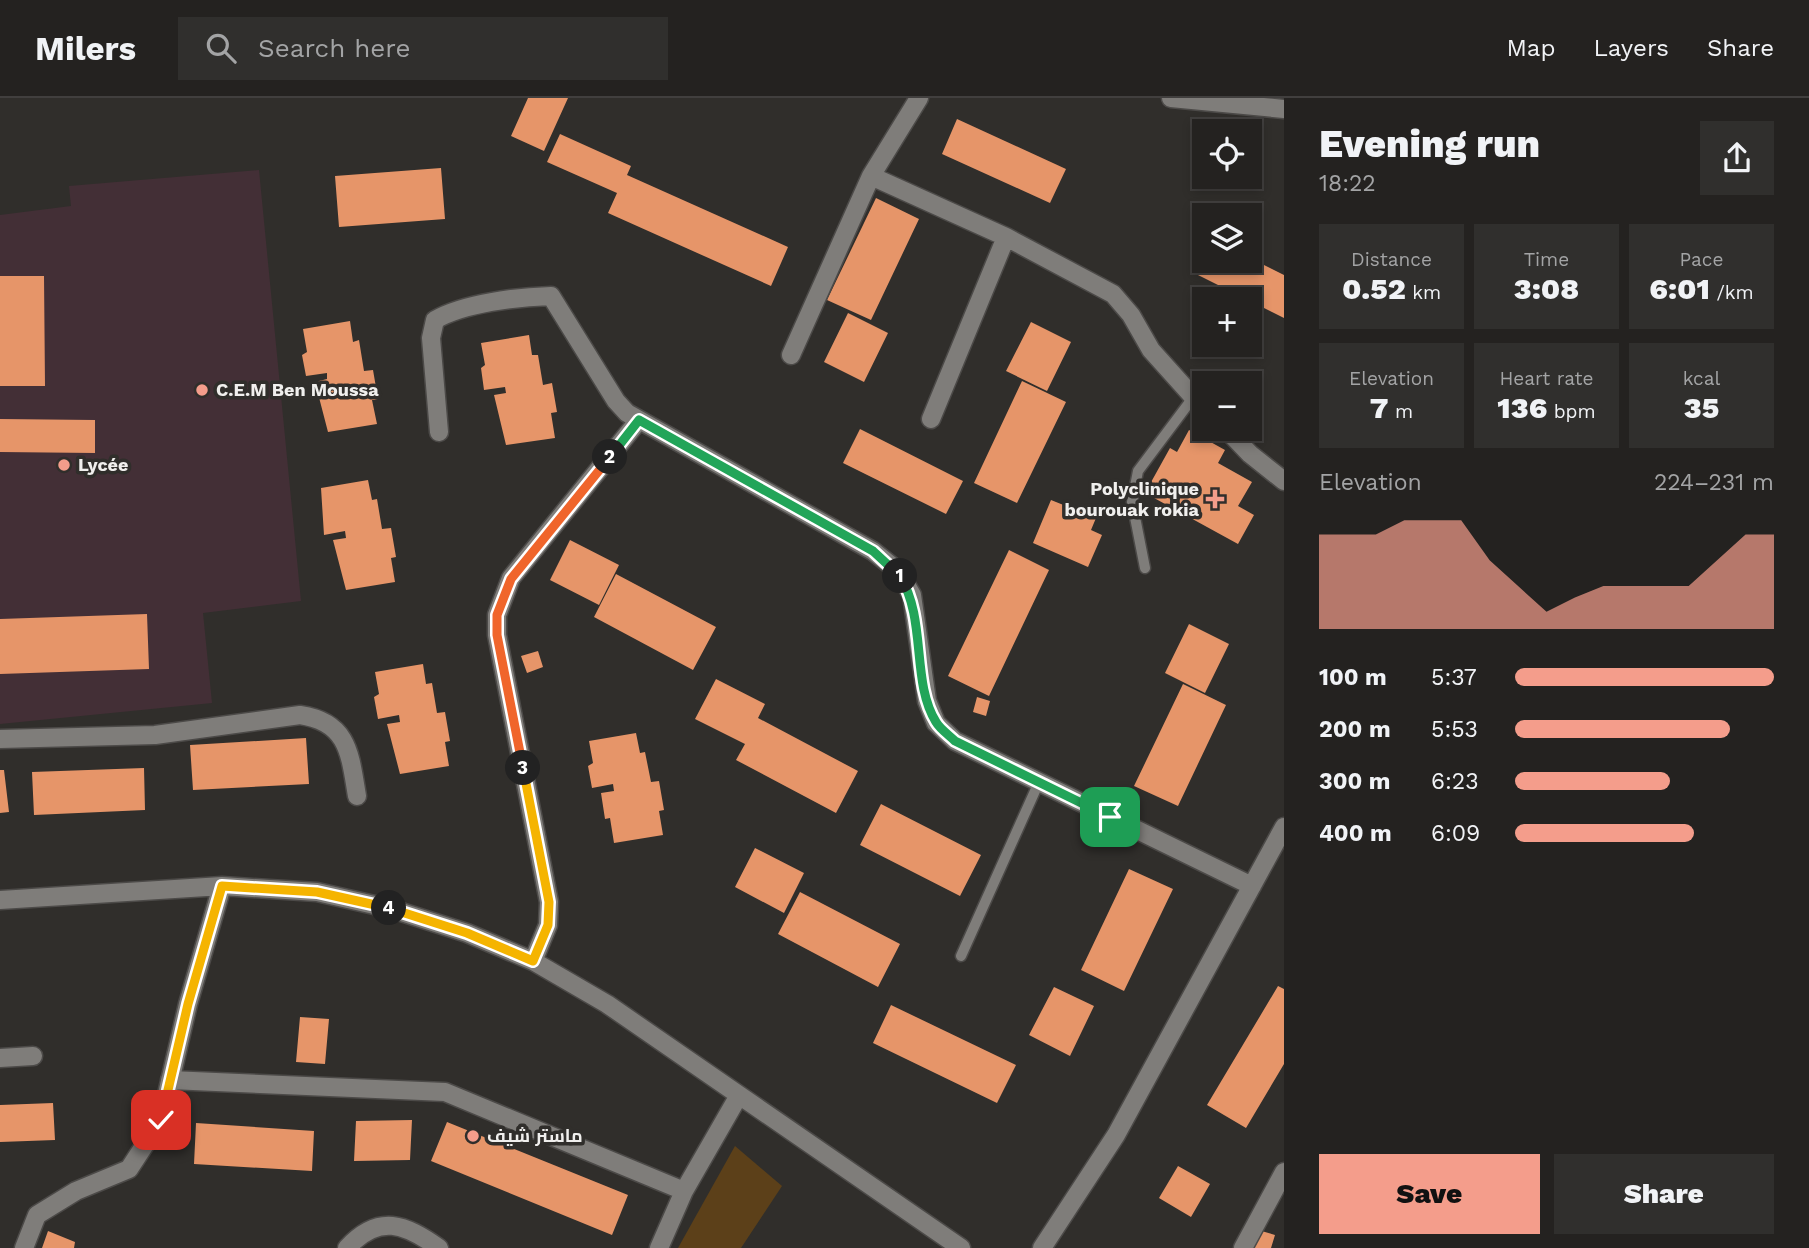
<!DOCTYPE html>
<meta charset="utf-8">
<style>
:root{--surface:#242220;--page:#302f2d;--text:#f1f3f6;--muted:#a3a4a5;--line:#413f3e;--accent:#f49d8b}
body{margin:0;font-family:"Work Sans",Cairo,sans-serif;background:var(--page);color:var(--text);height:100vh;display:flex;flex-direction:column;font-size:26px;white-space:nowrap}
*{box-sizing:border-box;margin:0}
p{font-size:23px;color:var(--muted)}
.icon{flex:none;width:38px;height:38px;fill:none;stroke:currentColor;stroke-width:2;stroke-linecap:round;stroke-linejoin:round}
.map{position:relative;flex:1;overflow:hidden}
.details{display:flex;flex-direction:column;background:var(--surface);width:525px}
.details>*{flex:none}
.fabs{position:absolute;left:1192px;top:21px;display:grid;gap:14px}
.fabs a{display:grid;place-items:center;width:70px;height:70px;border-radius:0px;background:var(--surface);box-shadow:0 4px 10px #0003,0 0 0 2px var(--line);font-size:35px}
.pin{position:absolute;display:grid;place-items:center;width:60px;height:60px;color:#fff;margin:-30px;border-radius:14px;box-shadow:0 4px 10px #0006}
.km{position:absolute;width:35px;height:35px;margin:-18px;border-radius:50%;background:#222;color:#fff;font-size:19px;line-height:35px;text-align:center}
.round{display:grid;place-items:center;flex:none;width:74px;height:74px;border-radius:0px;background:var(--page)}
.headline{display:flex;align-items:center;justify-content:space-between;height:119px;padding:0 35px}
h1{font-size:38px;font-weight:800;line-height:52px}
.stats{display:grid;grid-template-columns:repeat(3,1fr);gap:10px;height:119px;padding:7px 35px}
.stats div{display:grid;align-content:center;border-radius:0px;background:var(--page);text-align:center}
.stats b{font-size:30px;font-weight:800}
.stats small{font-size:19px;font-weight:400}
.stats p{font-size:19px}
.chart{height:196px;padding:14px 35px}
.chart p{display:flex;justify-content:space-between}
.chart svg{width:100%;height:126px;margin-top:7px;fill:var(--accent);opacity:.7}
.action{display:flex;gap:14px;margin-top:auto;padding:14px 35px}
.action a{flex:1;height:80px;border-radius:0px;background:var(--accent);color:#111;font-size:28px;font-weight:800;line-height:80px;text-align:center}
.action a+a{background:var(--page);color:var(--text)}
ul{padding:0 35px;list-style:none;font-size:23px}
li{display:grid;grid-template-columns:112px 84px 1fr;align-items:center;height:52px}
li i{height:18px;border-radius:9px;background:var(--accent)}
header{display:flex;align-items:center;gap:42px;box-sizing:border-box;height:98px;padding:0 35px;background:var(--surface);border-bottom:2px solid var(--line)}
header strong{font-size:33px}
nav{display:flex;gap:38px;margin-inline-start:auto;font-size:24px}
.search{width:490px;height:63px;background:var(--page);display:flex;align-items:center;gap:18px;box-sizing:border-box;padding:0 24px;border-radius:0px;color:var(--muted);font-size:26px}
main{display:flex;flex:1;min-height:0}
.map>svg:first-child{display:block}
.education{fill:#432f36}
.green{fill:#5c4019}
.building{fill:#e69569}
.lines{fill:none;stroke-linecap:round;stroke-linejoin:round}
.lane-casing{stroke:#4c4a48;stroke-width:13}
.street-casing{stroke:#4c4a48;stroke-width:21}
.lane{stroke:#7f7d7a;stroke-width:10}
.street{stroke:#7f7d7a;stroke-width:18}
.split-1-casing{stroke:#fff;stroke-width:14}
.split-2-casing{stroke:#fff;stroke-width:14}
.split-3-casing{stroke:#fff;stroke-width:14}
.split-4-casing{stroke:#fff;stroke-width:14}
.split-5-casing{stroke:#fff;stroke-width:14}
.split-1{stroke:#22a559;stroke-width:9}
.split-2{stroke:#22a559;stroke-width:9}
.split-3{stroke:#f0652b;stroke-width:9}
.split-4{stroke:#f5b400;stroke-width:9}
.split-5{stroke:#f5b400;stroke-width:9}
.poi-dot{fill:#f49d8b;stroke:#302e2b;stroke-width:2.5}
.labels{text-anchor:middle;stroke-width:7;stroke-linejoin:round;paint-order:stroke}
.poi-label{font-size:18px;font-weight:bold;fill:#f0efed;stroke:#302e2b;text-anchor:start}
</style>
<header>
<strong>Milers</strong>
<div class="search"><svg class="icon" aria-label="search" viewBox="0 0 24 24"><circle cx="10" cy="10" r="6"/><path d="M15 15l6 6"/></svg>Search here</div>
<nav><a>Map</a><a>Layers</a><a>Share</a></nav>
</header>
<main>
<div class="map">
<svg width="1284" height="1150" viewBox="0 0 1284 1150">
<rect width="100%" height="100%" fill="#302e2b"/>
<path class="education" d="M259 72 301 503 203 515 212 605 0 626V117L71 108 69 88Z"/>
<path class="green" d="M735 1048 782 1088 741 1150H678Z"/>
<path class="building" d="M528 0H568L544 53 511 38Z
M957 21 1066 71 1050 105 942 56Z
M560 36 631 68 627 77 788 149 771 188 608 115 617 95 547 64Z
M441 70 445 121 339 129 335 78Z
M876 100 919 121 871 222 827 202Z
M1250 160 1284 177V220L1196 176 1203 163H1250Z
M0 178H44L45 288H0Z
M848 215 888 235 864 284 824 264Z
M350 223 353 244 359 242 364 273 373 272 378 301 372 302 377 326 328 334 315 284 327 281V275L306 278 302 257 307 254 303 231Z
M1031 224 1071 244 1047 293 1006 273Z
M529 237 532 257H538L543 287 552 285 557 314 551 315 555 340 506 347 494 297 506 295 505 289 484 292 481 270 485 267 481 245Z
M1022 283 1066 304 1017 405 974 385Z
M0 321 95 322V355L0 354Z
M860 331 963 383 946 416 843 365Z
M1189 332 1225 352 1218 365 1252 384 1238 408 1254 417 1238 446 1145 395 1170 350 1177 354Z
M368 382 372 402 377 401 382 431 391 430 396 459 391 460 395 484 346 492 333 442 346 440 345 433 324 437 321 390Z
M1051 402 1096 420 1091 432 1102 437 1088 469 1033 445Z
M570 442 619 467 599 507 550 482Z
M1009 452 1049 472 989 598 948 578Z
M616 476 716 529 693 572 594 519Z
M147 516 149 571 0 576V521Z
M1189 526 1229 546 1205 595 1165 575Z
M538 553 543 569 527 575 521 558Z
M423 566 426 586 432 585 437 615 445 614 450 643 445 644 449 668 400 676 387 626 400 624 399 617 378 621 374 599 379 596 375 574Z
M716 581 765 606 758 620 858 673 836 715 736 662 745 646 695 621Z
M1183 586 1226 607 1178 708 1134 688Z
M977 599 990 603 986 618 973 614Z
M636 635 640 655 645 654 651 684 659 683 664 712 659 713 663 737 614 745 610 720 605 721 601 695 614 693 613 686 592 690 588 668 593 665 589 643Z
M306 640 309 686 193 692 190 647Z
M144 670 145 712 34 717 32 674Z
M0 672H4L9 714 0 715Z
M881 706 981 757 960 798 860 747Z
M755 750 804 775 784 815 735 789Z
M1129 771 1173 791 1124 893 1081 872Z
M800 794 900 846 878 889 778 836Z
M1278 888 1284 891V966L1246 1030 1207 1007Z
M1054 889 1094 908 1070 958 1029 937Z
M891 907 1016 967 997 1005 873 945Z
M300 919 329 921 325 966 296 964Z
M53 1005 55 1042 0 1044V1007Z
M412 1022 410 1062 354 1063 356 1023Z
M447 1024 628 1097 612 1137 431 1063Z
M196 1025 314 1033 312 1073 194 1066Z
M1178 1068 1210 1086 1191 1119 1159 1100Z
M1258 1132 1275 1137 1271 1150H1252Z
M48 1133 75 1144 74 1150H42Z"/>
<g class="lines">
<defs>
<path id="lane" d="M1145 470 1132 404 1138 373 1192 301
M961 858 1039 684"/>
<path id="street" d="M919 0 871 78 1006 139 1113 196 1131 217 1151 252 1204 311
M1171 0 1284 11
M791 257 871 78
M931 321 1006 139
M1226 331 1250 356 1284 383
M439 334 431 240 435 222C464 205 518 199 551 198L616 303 627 315 873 453 898 473 912 497 927 603 936 625 955 643 1252 788
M0 641 155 637 300 617C349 624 350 657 357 698
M0 802 222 788 317 794 392 811 467 835 533 863 607 906 961 1150
M533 863 548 827 549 804 497 537V517L511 480 639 322
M0 960 33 958
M170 982 445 994 684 1093
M24 1150 37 1117 76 1093 129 1071 161 1022 188 906 222 788
M347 1150C379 1115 405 1126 439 1150
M659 1150 684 1093 738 999
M1042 1150 1116 1037 1284 729
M1243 1150 1284 1074"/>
</defs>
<use href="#lane" class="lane-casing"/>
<use href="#street" class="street-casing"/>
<use href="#lane" class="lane"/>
<use href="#street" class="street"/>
</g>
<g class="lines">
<defs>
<path id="split-1" d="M900 478C927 522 911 584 936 624 940 631 949 637 955 643L1110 719"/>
<path id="split-2" d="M610 359 639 322 873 453 900 478"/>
<path id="split-3" d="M523 670 497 537V517L511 481 610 359"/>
<path id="split-4" d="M389 810 467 835 533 863 548 827 549 804 523 670"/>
<path id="split-5" d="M161 1022 188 906 222 788 317 794 389 810"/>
</defs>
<use href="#split-1" class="split-1-casing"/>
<use href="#split-2" class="split-2-casing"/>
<use href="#split-3" class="split-3-casing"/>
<use href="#split-4" class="split-4-casing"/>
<use href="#split-5" class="split-5-casing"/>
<use href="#split-1" class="split-1"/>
<use href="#split-2" class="split-2"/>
<use href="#split-3" class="split-3"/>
<use href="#split-4" class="split-4"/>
<use href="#split-5" class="split-5"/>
</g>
<g class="poi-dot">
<circle cx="202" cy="292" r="7"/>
<circle cx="64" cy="367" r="7"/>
<path d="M1211.5 390.5h7v7h7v7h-7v7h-7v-7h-7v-7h7z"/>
<circle cx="473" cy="1038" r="7"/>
</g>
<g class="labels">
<g class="poi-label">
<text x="216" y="298">C.E.M Ben Moussa</text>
<text x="78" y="373">Lycée</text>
<text x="1199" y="397" text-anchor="end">Polyclinique<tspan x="1199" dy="21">bourouak rokia</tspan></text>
<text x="487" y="1044">ماستر شيف</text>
</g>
</g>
</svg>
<div class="fabs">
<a><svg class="icon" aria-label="locate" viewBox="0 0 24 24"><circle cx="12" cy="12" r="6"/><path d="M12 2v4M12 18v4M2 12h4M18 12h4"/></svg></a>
<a><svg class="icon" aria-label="layers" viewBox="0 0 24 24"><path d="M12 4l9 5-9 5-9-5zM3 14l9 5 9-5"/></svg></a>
<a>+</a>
<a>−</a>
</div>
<div class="pin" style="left:1110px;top:719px;background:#1e9e55"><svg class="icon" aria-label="arrive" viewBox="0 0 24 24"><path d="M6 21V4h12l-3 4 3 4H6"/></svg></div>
<div class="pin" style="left:161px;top:1022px;background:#d93025"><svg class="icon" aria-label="check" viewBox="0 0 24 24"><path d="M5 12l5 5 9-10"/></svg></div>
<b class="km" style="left:900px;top:478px">1</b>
<b class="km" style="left:610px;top:359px">2</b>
<b class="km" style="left:523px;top:670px">3</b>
<b class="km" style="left:389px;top:810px">4</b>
</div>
<section class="details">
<div class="headline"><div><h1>Evening run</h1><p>18:22</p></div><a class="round"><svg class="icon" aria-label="share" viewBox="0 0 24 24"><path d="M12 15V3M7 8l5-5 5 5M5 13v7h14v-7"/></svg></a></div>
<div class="stats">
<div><p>Distance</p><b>0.52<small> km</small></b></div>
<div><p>Time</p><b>3:08</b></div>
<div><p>Pace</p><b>6:01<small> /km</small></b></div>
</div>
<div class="stats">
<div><p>Elevation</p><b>7<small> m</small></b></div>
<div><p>Heart rate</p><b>136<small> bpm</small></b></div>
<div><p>kcal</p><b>35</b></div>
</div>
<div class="chart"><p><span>Elevation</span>224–231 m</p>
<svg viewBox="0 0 160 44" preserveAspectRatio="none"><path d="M0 44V11L10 11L20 11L30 6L40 6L50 6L60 20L70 29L80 38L90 33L100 29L110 29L120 29L130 29L140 20L150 11L160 11V44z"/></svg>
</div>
<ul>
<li><b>100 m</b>5:37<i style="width:100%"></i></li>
<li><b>200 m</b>5:53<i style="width:83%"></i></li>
<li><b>300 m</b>6:23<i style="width:60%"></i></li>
<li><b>400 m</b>6:09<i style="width:69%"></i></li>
</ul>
<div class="action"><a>Save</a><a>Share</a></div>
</section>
</main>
